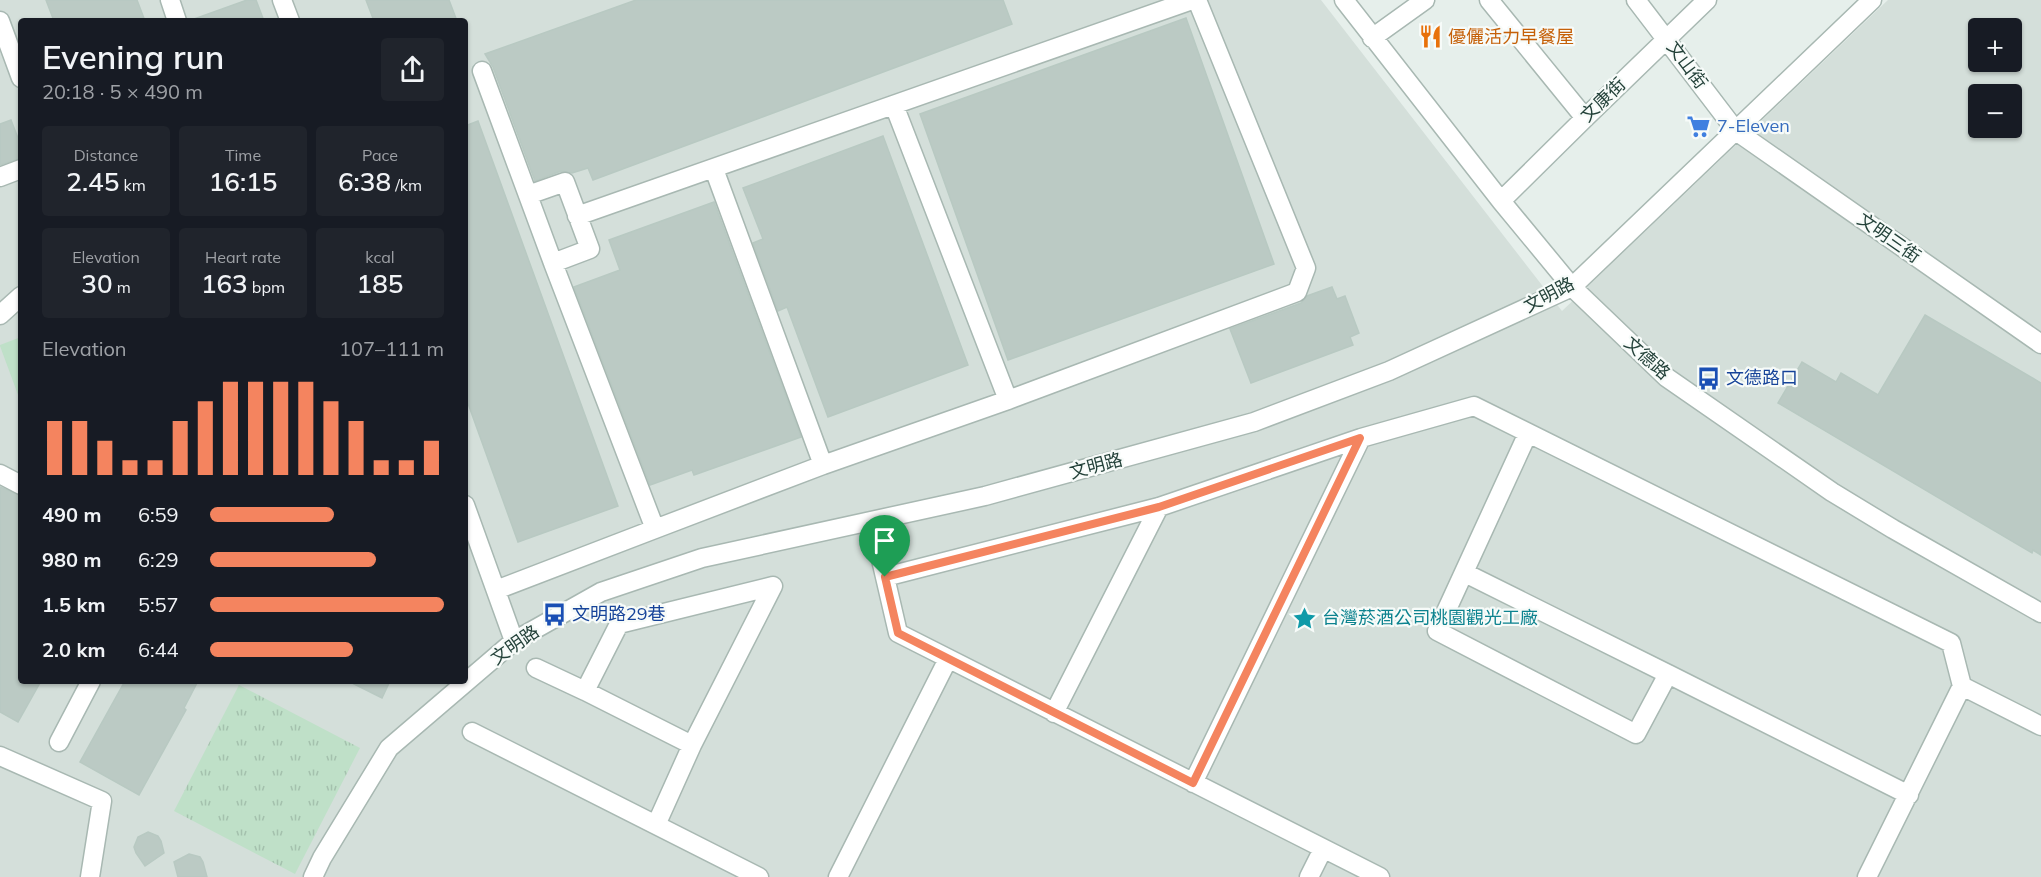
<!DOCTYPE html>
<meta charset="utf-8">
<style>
:root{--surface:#171b24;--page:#20242c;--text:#f1f3f6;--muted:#9ea1a6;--accent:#f4845f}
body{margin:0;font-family:Mulish,"Noto Sans TC",sans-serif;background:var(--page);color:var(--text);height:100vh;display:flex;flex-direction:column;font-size:22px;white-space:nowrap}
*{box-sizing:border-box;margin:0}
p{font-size:20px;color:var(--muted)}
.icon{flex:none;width:33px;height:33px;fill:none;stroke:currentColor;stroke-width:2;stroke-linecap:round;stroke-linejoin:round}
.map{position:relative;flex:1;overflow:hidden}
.side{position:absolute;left:18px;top:18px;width:450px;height:666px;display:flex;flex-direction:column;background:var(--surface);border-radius:6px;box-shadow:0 2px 4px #0004}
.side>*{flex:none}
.buttons{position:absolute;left:1968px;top:18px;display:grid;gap:12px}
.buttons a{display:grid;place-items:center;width:54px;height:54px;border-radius:6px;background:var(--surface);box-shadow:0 2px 4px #0004;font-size:30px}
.pin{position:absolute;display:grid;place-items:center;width:51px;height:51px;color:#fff;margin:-62px -26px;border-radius:50% 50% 50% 0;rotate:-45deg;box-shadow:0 0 6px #0007}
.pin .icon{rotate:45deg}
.round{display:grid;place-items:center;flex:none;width:63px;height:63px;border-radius:6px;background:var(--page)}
.headline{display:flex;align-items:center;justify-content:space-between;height:102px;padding:0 24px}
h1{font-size:33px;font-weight:600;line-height:45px}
.figures{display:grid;grid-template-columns:repeat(3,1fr);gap:9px;height:102px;padding:6px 24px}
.figures div{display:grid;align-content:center;border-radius:6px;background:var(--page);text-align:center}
.figures b{font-size:26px;font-weight:600}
.figures small{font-size:16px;font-weight:400}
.figures p{font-size:16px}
.chart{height:168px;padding:12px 24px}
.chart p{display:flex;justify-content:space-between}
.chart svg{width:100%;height:108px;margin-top:6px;stroke:var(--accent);stroke-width:6}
ul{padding:0 24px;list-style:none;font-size:20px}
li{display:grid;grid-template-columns:96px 72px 1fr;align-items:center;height:45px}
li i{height:15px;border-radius:8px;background:var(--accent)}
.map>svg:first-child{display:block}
.built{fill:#d4dfda;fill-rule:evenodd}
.grass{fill:url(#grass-tufts)}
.pitch{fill:#bfe0c8}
.building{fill:#bbcac4;stroke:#b8c9c2;stroke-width:1.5}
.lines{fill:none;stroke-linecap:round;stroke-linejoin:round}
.minor-casing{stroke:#a8b8b2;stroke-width:21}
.minor{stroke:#fff;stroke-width:18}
.route-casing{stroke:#fff;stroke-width:12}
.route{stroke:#f4845f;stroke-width:8}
.labels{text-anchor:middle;stroke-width:4.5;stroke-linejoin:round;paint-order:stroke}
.food-label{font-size:18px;fill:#c56008;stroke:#f7fbf9;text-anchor:start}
.street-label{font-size:18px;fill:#24423a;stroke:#f7fbf9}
.shop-label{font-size:18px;fill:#366cbe;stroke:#f7fbf9;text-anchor:start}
.transit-label{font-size:18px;fill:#164399;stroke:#f7fbf9;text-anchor:start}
.culture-label{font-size:18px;fill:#0d838f;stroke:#f7fbf9;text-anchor:start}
</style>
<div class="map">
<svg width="2041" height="877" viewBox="0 0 2041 877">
<defs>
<pattern id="grass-tufts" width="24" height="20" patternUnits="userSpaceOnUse" patternTransform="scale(1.5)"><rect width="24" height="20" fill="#bfe0c8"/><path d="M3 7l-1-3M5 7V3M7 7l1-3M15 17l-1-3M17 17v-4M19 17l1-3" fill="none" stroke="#a4c1ad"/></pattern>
</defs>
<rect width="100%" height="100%" fill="#e6efeb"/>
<path class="built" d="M0 0H1321L1562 311 1888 0H2041V877H0ZM21 21H465V681H21ZM1978 28H2012V62H1978ZM1978 94H2012V128H1978Z"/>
<path class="grass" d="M239 685 360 748 295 874 174 811Z"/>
<path class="pitch" d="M21 337V403L0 346V345Z"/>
<path class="building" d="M46 0H137L145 21H54Z
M247 0H256L264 21H194V19Z
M366 0H449L457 21H374Z
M636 0H1003L1012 24 593 180 588 168 572 173 561 171 535 181 493 67 485 54Z
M1186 18 1274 264 1008 360 920 114Z
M11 120 21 146V158L0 165V124Z
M478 121 618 506 518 542 465 395V126Z
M883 136 968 365 828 417 787 307 778 311 753 243 763 239 743 188Z
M714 202 801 437 694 475 692 470 650 485 574 287 620 270 609 240Z
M1332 287 1337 299 1345 296 1359 333 1350 337 1353 345 1251 383 1230 329 1301 303 1307 296Z
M1925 315 2041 383V555L2033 550 2032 553 1778 403 1802 362 1836 382 1841 373 1878 395Z
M0 487 21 496V681H41L18 722 0 712Z
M125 681H198L184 708 186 710 139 795 80 762Z
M348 681H390L382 698Z
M148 832 158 836 161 841 164 853 145 866 136 853 134 847 138 837Z
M189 854 200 857 203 862 207 877H178L174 862Z"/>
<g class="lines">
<defs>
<path id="minor" d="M170 0 177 21
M282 0 290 21
M1344 0 1501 201 1572 287 1666 377 1832 492 1893 529 2041 613
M1489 0 1585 118
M1636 0 1736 131 2041 344
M0 21 21 78
M1372 38 1425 0
M482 71 553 263 590 249 565 182 528 195
M894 105 1008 400
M714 169 823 465
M0 177 21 169
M1501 201 1585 118 1707 0
M577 216 1192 0
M0 315 21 296
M1528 433 1437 631 1636 734 1668 674 1909 795
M0 474 21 485
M465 505 514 641
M872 521 898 633 1380 877
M655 529 823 465 1008 400 1297 292 1306 268 1197 0
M1465 573 1668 674
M885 577 1159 507 1361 438 1474 406 1951 643 1962 686 1867 877
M496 590 655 529 553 263
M536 668 585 691
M1962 686 2041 726
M1054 713 1159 507
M472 732 759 877
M59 742 91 681
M0 756 102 801 90 877
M1193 783 1361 438
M656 825 692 745 773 586 619 624 585 691 692 745
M313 877 322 858 389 748 514 641 601 592 702 558 985 496 1254 422 1389 371 1572 287 1872 0
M838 877 948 659
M1309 877 1323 849"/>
</defs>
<use href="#minor" class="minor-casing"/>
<use href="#minor" class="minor"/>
</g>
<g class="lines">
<defs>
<path id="route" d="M1360 438 1193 783 898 633 885 577 1159 507Z"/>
</defs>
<use href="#route" class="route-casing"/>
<use href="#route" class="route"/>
</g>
<defs>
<symbol id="restaurant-bare" viewBox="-9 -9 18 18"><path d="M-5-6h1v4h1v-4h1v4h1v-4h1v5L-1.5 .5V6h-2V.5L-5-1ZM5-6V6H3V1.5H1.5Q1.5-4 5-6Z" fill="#e8710a" stroke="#f7fbf9" stroke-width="2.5" paint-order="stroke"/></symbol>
<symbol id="supermarket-bare" viewBox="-9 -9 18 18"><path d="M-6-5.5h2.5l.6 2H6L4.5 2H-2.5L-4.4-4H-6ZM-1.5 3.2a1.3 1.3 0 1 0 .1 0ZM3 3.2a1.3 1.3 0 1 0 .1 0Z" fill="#3f7fe0" stroke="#f7fbf9" stroke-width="2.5" paint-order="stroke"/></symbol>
<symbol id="bus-bare" viewBox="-9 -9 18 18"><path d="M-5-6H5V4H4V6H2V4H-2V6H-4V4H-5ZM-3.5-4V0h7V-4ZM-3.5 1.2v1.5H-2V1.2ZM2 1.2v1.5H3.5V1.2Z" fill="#1a4fb4" stroke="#f7fbf9" stroke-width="2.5" paint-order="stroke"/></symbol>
<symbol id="sight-bare" viewBox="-9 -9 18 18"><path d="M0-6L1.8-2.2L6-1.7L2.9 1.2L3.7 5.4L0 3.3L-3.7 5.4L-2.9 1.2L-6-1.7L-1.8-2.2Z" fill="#0f9aa8" stroke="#f7fbf9" stroke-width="2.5" paint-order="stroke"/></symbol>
</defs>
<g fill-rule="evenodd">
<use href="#restaurant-bare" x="1414" y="20" width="33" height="33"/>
<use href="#supermarket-bare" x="1682" y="110" width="33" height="33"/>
<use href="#bus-bare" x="1692" y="362" width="33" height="33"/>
<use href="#bus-bare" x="538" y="598" width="33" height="33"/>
<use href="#sight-bare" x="1288" y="602" width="33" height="33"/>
</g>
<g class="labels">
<g class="food-label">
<text x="1448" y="43">優儷活力早餐屋</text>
</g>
<g class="street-label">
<text transform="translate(1687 65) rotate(53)" y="6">文山街</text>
<text transform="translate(1603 100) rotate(-44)" y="6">文康街</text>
<text transform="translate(1889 238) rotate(35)" y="6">文明三街</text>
<text transform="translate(1549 295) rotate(-28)" y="6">文明路</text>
<text transform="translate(1647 358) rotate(42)" y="6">文德路</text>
<text transform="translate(1096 466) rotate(-15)" y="6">文明路</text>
<text transform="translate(515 645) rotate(-35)" y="6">文明路</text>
</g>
<g class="shop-label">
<text x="1717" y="132">7-Eleven</text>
</g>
<g class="transit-label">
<text x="1726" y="384">文德路口</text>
<text x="572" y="620">文明路29巷</text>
</g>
<g class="culture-label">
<text x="1322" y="624">台灣菸酒公司桃園觀光工廠</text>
</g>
</g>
</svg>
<div class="buttons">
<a>+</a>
<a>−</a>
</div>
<div class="pin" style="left:885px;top:577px;background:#1e9e55"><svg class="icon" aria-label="arrive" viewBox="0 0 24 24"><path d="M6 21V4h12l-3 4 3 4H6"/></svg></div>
<section class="side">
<div class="headline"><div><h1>Evening run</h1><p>20:18 · 5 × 490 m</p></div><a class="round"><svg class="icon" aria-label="share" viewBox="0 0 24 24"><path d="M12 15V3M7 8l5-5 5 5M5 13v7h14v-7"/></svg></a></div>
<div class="figures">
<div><p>Distance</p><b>2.45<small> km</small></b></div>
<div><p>Time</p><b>16:15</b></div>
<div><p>Pace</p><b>6:38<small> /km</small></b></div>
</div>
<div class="figures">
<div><p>Elevation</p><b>30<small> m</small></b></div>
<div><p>Heart rate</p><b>163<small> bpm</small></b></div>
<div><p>kcal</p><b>185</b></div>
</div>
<div class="chart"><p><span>Elevation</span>107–111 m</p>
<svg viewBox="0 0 160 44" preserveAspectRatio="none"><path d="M5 44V22M15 44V22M25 44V30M35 44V38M45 44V38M55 44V22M65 44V14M75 44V6M85 44V6M95 44V6M105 44V6M115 44V14M125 44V22M135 44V38M145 44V38M155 44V30"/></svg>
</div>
<ul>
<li><b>490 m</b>6:59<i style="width:53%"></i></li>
<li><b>980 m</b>6:29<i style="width:71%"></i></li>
<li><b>1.5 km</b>5:57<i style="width:100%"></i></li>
<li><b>2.0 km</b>6:44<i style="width:61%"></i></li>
</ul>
</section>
</div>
